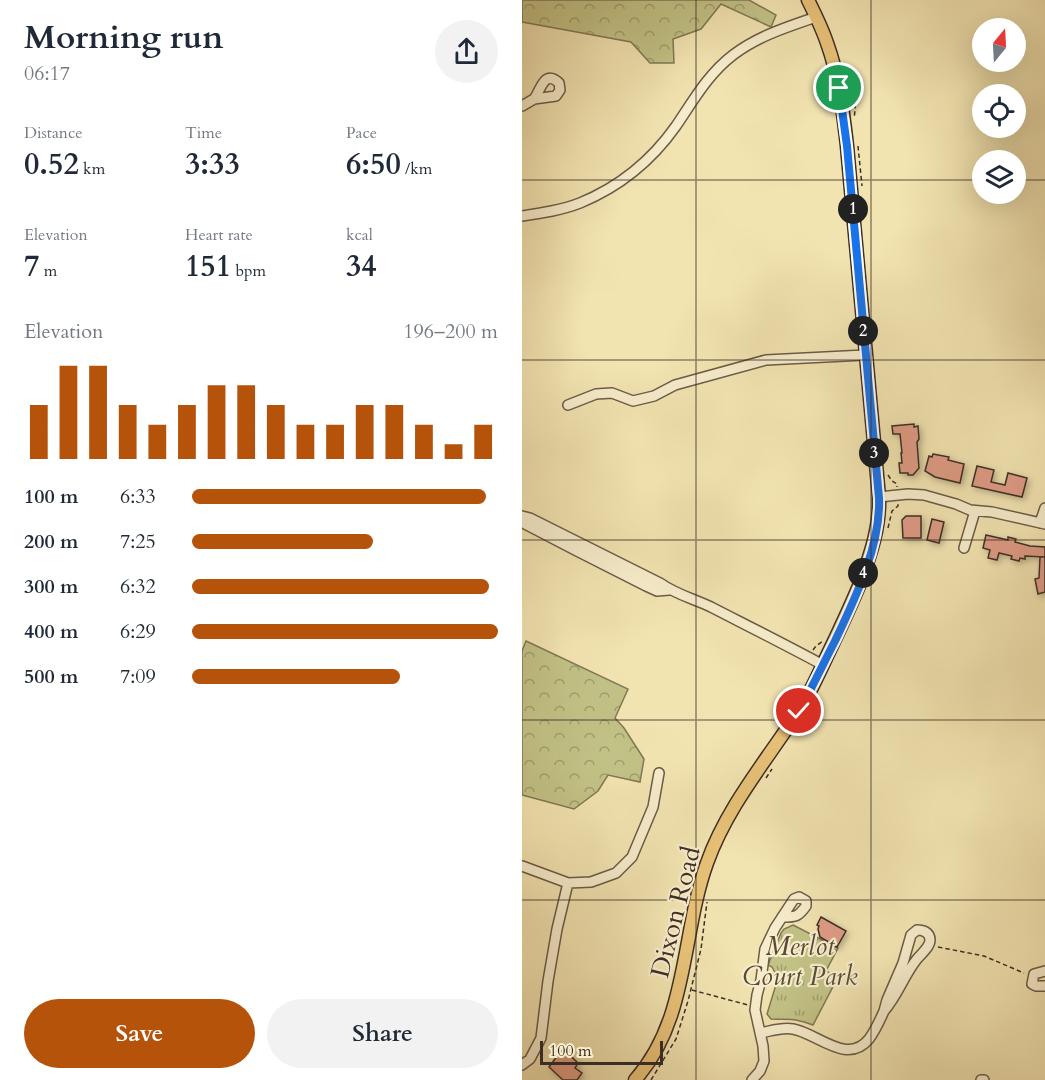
<!DOCTYPE html>
<meta charset="utf-8">
<style>
:root{--surface:#fff;--page:#f2f2f3;--text:#1f2937;--muted:#747a83;--accent:#b45309}
body{margin:0;font-family:Cardo,serif;background:var(--page);color:var(--text);height:100vh;display:flex;flex-direction:column;font-size:22px;white-space:nowrap}
*{box-sizing:border-box;margin:0}
p{font-size:20px;color:var(--muted)}
.icon{flex:none;width:33px;height:33px;fill:none;stroke:currentColor;stroke-width:2;stroke-linecap:round;stroke-linejoin:round}
.map{position:relative;flex:1;overflow:hidden}
.side{display:flex;flex-direction:column;background:var(--surface);width:522px}
.side>*{flex:none}
.needle{width:39px;rotate:18deg}
.controls{position:absolute;left:450px;top:18px;display:grid;gap:12px}
.controls a{display:grid;place-items:center;width:54px;height:54px;border-radius:50%;background:var(--surface);box-shadow:0 6px 24px #0002;font-size:30px}
.scale{position:absolute;left:18px;bottom:15px;width:123px;box-sizing:border-box;padding-left:6px;border:3px solid #3d2e25;border-top:0;font-size:16px;line-height:21px;white-space:nowrap;color:#3d2e25;-webkit-text-stroke:4px #f7edcc;paint-order:stroke}
.pin{position:absolute;display:grid;place-items:center;width:51px;height:51px;color:#fff;margin:-26px;border:3px solid #fff;border-radius:50%;box-shadow:0 2px 6px #0007}
.km{position:absolute;width:30px;height:30px;margin:-15px;border-radius:50%;background:#222;color:#fff;font-size:16px;line-height:30px;text-align:center}
.round{display:grid;place-items:center;flex:none;width:63px;height:63px;border-radius:32px;background:var(--page)}
.head{display:flex;align-items:center;justify-content:space-between;height:102px;padding:0 24px}
h1{font-size:33px;font-weight:700;line-height:45px}
.figures{display:grid;grid-template-columns:repeat(3,1fr);gap:9px;height:102px;padding:6px 24px}
.figures div{display:grid;align-content:center}
.figures b{font-size:30px;font-weight:700}
.figures small{font-size:16px;font-weight:400}
.figures p{font-size:16px}
.chart{height:168px;padding:12px 24px}
.chart p{display:flex;justify-content:space-between}
.chart svg{width:100%;height:108px;margin-top:6px;stroke:var(--accent);stroke-width:6}
.button{display:flex;gap:12px;margin-top:auto;padding:12px 24px}
.button a{flex:1;height:69px;border-radius:36px;background:var(--accent);color:#fff;font-size:24px;font-weight:700;line-height:69px;text-align:center}
.button a+a{background:var(--page);color:var(--text)}
ul{padding:0 24px;list-style:none;font-size:20px}
li{display:grid;grid-template-columns:96px 72px 1fr;align-items:center;height:45px}
li i{height:15px;border-radius:8px;background:var(--accent)}
main{display:flex;flex:1;min-height:0}
.map>svg:first-child{display:block}
.grass{fill:url(#grass-tufts);stroke:#807856;stroke-width:1.5}
.forest{fill:url(#forest-crowns);stroke:#807856;stroke-width:1.5}
.building{fill:#de9b85;stroke:#3d2e25;stroke-width:1.5;filter:url(#shadow)}
.lines{fill:none;stroke-linecap:round;stroke-linejoin:round}
.minor-casing{stroke:#6a5c48;stroke-width:12}
.major-casing{stroke:#3d2e25;stroke-width:15}
.path{stroke:#3d2e25;stroke-width:1.5;stroke-dasharray:4.5 3;stroke-linecap:butt}
.minor{stroke:#f7edcc;stroke-width:9}
.major{stroke:#e9c278;stroke-width:12}
.route-casing{stroke:#fff;stroke-width:12}
.route{stroke:#1a73e8;stroke-width:8}
.grid{fill:none;stroke:#3d2e25;stroke-width:1.5;stroke-opacity:0.55}
.labels{text-anchor:middle;stroke-width:4.5;stroke-linejoin:round;paint-order:stroke}
.street-label{font-size:26px;fill:#3d2e25;stroke:#f7edcc}
.park-label{font-size:26px;font-style:italic;fill:#584c38;stroke:#f7edcc}
</style>
<main>
<section class="side">
<div class="head"><div><h1>Morning run</h1><p>06:17</p></div><a class="round"><svg class="icon" aria-label="share" viewBox="0 0 24 24"><path d="M12 15V3M7 8l5-5 5 5M5 13v7h14v-7"/></svg></a></div>
<div class="figures">
<div><p>Distance</p><b>0.52<small> km</small></b></div>
<div><p>Time</p><b>3:33</b></div>
<div><p>Pace</p><b>6:50<small> /km</small></b></div>
</div>
<div class="figures">
<div><p>Elevation</p><b>7<small> m</small></b></div>
<div><p>Heart rate</p><b>151<small> bpm</small></b></div>
<div><p>kcal</p><b>34</b></div>
</div>
<div class="chart"><p><span>Elevation</span>196–200 m</p>
<svg viewBox="0 0 160 44" preserveAspectRatio="none"><path d="M5 44V22M15 44V6M25 44V6M35 44V22M45 44V30M55 44V22M65 44V14M75 44V14M85 44V22M95 44V30M105 44V30M115 44V22M125 44V22M135 44V30M145 44V38M155 44V30"/></svg>
</div>
<ul>
<li><b>100 m</b>6:33<i style="width:96%"></i></li>
<li><b>200 m</b>7:25<i style="width:59%"></i></li>
<li><b>300 m</b>6:32<i style="width:97%"></i></li>
<li><b>400 m</b>6:29<i style="width:100%"></i></li>
<li><b>500 m</b>7:09<i style="width:68%"></i></li>
</ul>
<div class="button"><a>Save</a><a>Share</a></div>
</section>
<div class="map">
<svg width="523" height="1080" viewBox="0 0 523 1080">
<defs>
<pattern id="grass-tufts" width="24" height="20" patternUnits="userSpaceOnUse" patternTransform="scale(1.5)"><rect width="24" height="20" fill="#c2c286"/><path d="M3 7l-1-3M5 7V3M7 7l1-3M15 17l-1-3M17 17v-4M19 17l1-3" fill="none" stroke="#9f9e6d"/></pattern>
<pattern id="forest-crowns" width="20" height="18" patternUnits="userSpaceOnUse" patternTransform="scale(1.5)"><rect width="20" height="18" fill="#c2c286"/><path d="M2 6a3 3 0 1 1 6 0M12 15a3 3 0 1 1 6 0" fill="none" stroke="#9f9e6d"/></pattern>
<filter id="shadow"><feDropShadow dx="2.5" dy="2.5" stdDeviation="3" flood-color="#0004"/></filter>
</defs>
<rect width="100%" height="100%" fill="#f2e4b1"/>
<filter id="stains"><feTurbulence type="fractalNoise" baseFrequency=".00333" numOctaves="4"/><feColorMatrix values="0 0 0 0 .2 0 0 0 0 .09 0 0 0 0 .02 0 0 0 .5 -.17"/></filter>
<radialGradient id="worn" r=".72"><stop offset=".6" stop-color="#630" stop-opacity="0"/><stop offset="1" stop-color="#630" stop-opacity=".3"/></radialGradient>
<path class="grass" d="M271 925 316 948 304 971 316 977 291 1025C273 1018 268 1020 249 1019L245 1014 256 978 250 967 246 965 259 933 262 929Z"/>
<path class="forest" d="M0 0H227L254 15 249 27 199 4 179 29 151 39 152 63H128L109 42 0 22Z
M4 641 106 689 93 718 102 728 122 759 118 782 86 775 76 791 52 809 0 795V651Z"/>
<path class="building" d="M392 424V427L396 426 397 439 395 442 397 468 391 475H386V473H378L377 463H380L379 453H380L378 434H371L370 426Z
M411 454 427 457 426 460 442 464 438 483 413 477 403 471 407 456 410 457Z
M455 466 472 470 469 482 483 485 486 473 505 478 500 497 450 486Z
M384 516H399V538H381L380 520Z
M410 519 422 522 417 543 405 540Z
M464 535 486 540V537L494 539 493 542 508 546 523 547V557L503 556V559L498 558 497 561 489 559 490 556 477 553 475 560 466 558 468 550 461 548Z
M518 557H523V592L516 594 513 579 517 578Z
M299 917 324 931 315 947 298 937 296 929 297 926 295 925Z
M39 1051 45 1053 56 1063 53 1068 60 1073 55 1080H41L27 1067Z"/>
<g class="lines">
<defs>
<path id="minor" d="M0 106 12 99 34 96 38 90 37 83C22 69 19 90 12 99
M0 216C20 213 40 210 58 203 97 187 130 160 154 126 171 101 186 74 211 55 236 36 265 27 294 17
M46 405 74 394 90 393 111 401 132 396 153 385 244 360 343 355
M357 497 386 494 402 495 434 504 448 510 470 512 523 524
M0 516 8 518 138 583C153 594 172 599 189 607 226 626 264 645 301 665
M0 519 3 524 53 550 124 586 135 591 147 590
M518 523 523 508
M442 548 453 511
M0 866 46 883 69 882 94 873 110 857 131 807 137 773
M395 930C401 930 408 932 408 940 408 947 399 954 395 959 382 975 376 995 362 1011L365 1000 381 963 389 935Z
M523 971 512 974 510 984 514 986H523
M238 1033C249 1031 260 1027 271 1029 295 1033 325 1066 347 1039 353 1031 358 1020 362 1011
M0 1065 8 1059 19 1038 26 981 35 929 46 883
M230 1080 238 1071 242 1061 241 1046 233 1010 235 995 239 980 243 949 253 928 272 899 277 897 284 901V906C276 917 274 917 260 917
M459 1080H462"/>
<path id="major" d="M113 1080C167 1019 159 935 185 863 205 807 244 761 276 712 288 694 296 675 305 656 317 631 329 606 339 581 349 553 358 527 357 497L325 146C321 111 317 76 305 43 300 28 293 14 286 0"/>
</defs>
<use href="#minor" class="minor-casing"/>
<use href="#major" class="major-casing"/>
<path class="path" d="M323 68C332 81 335 102 332 118
M336 146 340 186
M366 475 370 481 375 484V487
M366 528 370 511 376 506V504
M291 650 294 646 301 641
M276 731 292 707
M244 778 250 769
M416 947 462 956 502 973
M170 990 226 1005
M129 1080 154 1039 166 1001 179 949 185 902"/>
<use href="#minor" class="minor"/>
<use href="#major" class="major"/>
</g>
<g class="lines">
<defs>
<path id="route" d="M277 711C290 688 301 664 313 641 333 599 359 545 357 498L325 146 317 88"/>
</defs>
<use href="#route" class="route-casing"/>
<use href="#route" class="route"/>
</g>
<path class="grid" d="M174 0V1080M349 0V1080M0 180H460M494 180H523M0 360H523M0 540H523M0 720H523M0 900H523"/>
<g class="labels">
<g class="street-label">
<text transform="translate(153 912) rotate(-76)" y="9">Dixon Road</text>
</g>
<g class="park-label">
<text x="278" y="955">Merlot<tspan x="278" dy="30">Court Park</tspan></text>
</g>
</g>
<rect width="100%" height="100%" filter="url(#stains)"/>
<rect width="100%" height="100%" fill="url(#worn)"/>
</svg>
<div class="controls">
<a><svg class="needle" viewBox="-14 -14 28 28"><path d="M0-13l5 13h-10z" fill="#e53935"/><path d="M0 13l5-13h-10z" fill="#747a83"/></svg></a>
<a><svg class="icon" aria-label="locate" viewBox="0 0 24 24"><circle cx="12" cy="12" r="6"/><path d="M12 2v4M12 18v4M2 12h4M18 12h4"/></svg></a>
<a><svg class="icon" aria-label="layers" viewBox="0 0 24 24"><path d="M12 4l9 5-9 5-9-5zM3 14l9 5 9-5"/></svg></a>
</div>
<div class="scale">100 m</div>
<div class="pin" style="left:317px;top:88px;background:#1e9e55"><svg class="icon" aria-label="arrive" viewBox="0 0 24 24"><path d="M6 21V4h12l-3 4 3 4H6"/></svg></div>
<div class="pin" style="left:277px;top:711px;background:#d93025"><svg class="icon" aria-label="check" viewBox="0 0 24 24"><path d="M5 12l5 5 9-10"/></svg></div>
<b class="km" style="left:331px;top:209px">1</b>
<b class="km" style="left:341px;top:331px">2</b>
<b class="km" style="left:352px;top:453px">3</b>
<b class="km" style="left:341px;top:573px">4</b>
</div>
</main>
